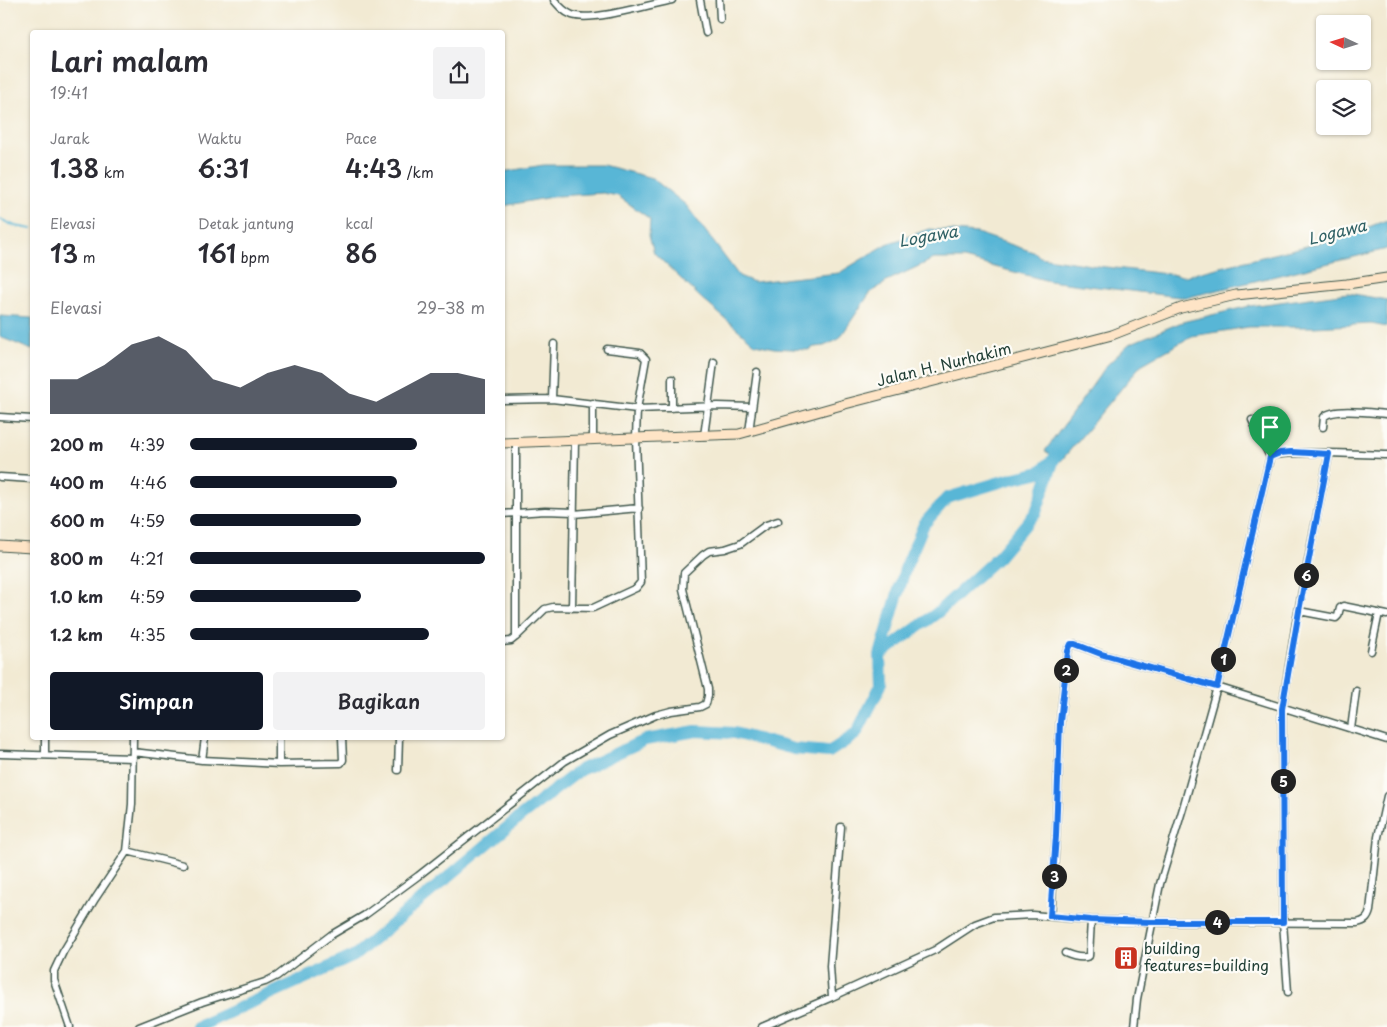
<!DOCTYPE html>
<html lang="id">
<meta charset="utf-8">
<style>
:root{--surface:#fff;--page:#f2f2f3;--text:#2b2b33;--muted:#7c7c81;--accent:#111827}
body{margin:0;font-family:"Playpen Sans",sans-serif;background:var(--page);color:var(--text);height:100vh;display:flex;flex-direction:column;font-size:19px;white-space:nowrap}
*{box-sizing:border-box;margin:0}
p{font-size:16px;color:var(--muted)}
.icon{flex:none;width:28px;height:28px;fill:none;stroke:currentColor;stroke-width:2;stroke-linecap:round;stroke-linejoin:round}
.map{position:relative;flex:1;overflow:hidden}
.panel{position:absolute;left:30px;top:30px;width:475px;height:710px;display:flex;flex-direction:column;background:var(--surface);border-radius:5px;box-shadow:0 1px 4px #0004}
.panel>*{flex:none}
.needle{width:32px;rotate:274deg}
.tools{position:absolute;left:1316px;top:15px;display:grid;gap:10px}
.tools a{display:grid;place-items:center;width:55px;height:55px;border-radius:5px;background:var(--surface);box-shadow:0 1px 4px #0004;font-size:25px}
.pin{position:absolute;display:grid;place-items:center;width:42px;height:42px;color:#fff;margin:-51px -21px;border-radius:50% 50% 50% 0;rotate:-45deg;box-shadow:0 0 5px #0007}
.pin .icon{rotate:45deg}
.km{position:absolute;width:25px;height:25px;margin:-12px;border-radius:50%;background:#222;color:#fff;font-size:14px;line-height:25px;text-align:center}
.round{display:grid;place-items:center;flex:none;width:52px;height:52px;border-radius:5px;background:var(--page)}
.summary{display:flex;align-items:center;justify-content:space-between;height:85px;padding:0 20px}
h1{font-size:28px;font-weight:600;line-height:38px}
.metrics{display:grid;grid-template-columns:repeat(3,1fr);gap:8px;height:85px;padding:5px 20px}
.metrics div{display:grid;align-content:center}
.metrics b{font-size:25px;font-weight:600}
.metrics small{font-size:14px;font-weight:400}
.metrics p{font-size:14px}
.chart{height:140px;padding:10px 20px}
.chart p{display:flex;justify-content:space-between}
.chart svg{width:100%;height:90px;margin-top:5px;fill:var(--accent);opacity:.7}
.button{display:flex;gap:10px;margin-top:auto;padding:10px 20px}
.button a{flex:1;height:58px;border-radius:5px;background:var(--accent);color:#fff;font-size:20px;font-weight:600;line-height:58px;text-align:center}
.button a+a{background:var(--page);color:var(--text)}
ul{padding:0 20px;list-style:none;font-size:16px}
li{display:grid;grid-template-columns:80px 60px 1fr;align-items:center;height:38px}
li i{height:12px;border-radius:6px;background:var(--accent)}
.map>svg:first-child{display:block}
.water{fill:#58b6d6;stroke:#3c7a85}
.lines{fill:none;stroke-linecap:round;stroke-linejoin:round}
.stream{stroke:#58b6d6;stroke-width:2}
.river{stroke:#58b6d6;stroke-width:12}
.minor-casing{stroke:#3f574c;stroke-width:9}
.secondary-casing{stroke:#3f574c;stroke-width:11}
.minor{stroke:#fff;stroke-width:6}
.secondary{stroke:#fee4c6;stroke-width:9}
.route-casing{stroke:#fff;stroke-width:10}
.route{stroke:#1a73e8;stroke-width:6}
.labels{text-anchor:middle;stroke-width:4.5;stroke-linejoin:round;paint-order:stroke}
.street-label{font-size:15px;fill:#1f3d34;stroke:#fdfcf7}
.poi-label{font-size:15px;fill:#1f3d34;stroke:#fdfcf7;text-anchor:start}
.water-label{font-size:16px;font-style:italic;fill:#306165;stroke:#fdfcf7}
</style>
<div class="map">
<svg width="1387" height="1027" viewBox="0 0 1387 1027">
<rect width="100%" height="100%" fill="#fdfcf7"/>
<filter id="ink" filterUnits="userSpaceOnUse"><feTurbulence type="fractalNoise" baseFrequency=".02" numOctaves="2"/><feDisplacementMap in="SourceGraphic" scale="10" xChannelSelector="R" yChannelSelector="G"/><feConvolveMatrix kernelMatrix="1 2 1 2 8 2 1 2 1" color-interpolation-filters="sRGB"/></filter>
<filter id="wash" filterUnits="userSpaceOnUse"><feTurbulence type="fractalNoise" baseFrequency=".0096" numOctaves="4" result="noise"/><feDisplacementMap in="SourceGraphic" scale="20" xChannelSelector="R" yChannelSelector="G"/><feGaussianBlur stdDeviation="1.12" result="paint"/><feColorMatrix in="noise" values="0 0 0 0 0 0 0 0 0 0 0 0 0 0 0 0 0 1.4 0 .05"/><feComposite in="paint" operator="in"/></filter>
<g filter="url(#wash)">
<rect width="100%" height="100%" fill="#f2ead3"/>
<path class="water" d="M543 165H603L652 178 686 205 739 276 754 282 839 273 887 244 929 229 977 233 1036 253 1040 257 1097 266 1185 276 1339 238 1387 220V249L1189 297H1179L1049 281 964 259H934L891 279 870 293 839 339 824 346 814 347 808 350 774 348 755 344 702 299 654 253 649 235 650 219 618 196 603 193 557 196 503 206V172Z
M1348 293 1387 300V327L1371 324 1314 327H1249L1192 336 1141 365 1061 461 1045 451 1107 365 1129 344 1182 322 1250 306Z
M0 316 32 318V350L0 337Z"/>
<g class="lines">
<path class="stream" d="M0 219 15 226 32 229"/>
<path class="river" d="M880 655 937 613 999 556 1036 512 1053 462
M197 1027 354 956 516 820 580 770 645 740 696 731 734 733 794 749 829 752 856 734 881 685 880 655 905 569 924 524 947 498 1007 480 1040 472 1055 458 1064 445"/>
</g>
</g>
<g filter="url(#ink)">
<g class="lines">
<defs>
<path id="minor" d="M554 0C559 6 564 12 572 15 591 22 649 5 672 0
M700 0 706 33
M719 0 720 19
M552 399 554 344
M502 400 552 399 637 409 718 406 752 407
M672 408V379
M0 417 32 419
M1252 420 1270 457
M1323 427 1324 417C1333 407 1373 413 1387 414
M749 432 757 372
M704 436 714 362
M593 440V403
M516 443V637L545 609 553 607 593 608 636 588 641 582 636 438 637 409 646 359 640 353 607 349
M0 477 32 479
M502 514 545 511 574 512
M574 514 639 508
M572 608 575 440
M1299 611 1336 618 1338 616 1340 608 1343 606 1387 615
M502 642 511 641 516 637
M1371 651 1379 613
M1351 729 1356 691
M133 752 202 760 205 738
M0 754 133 758
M45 755V738
M203 760 279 764V738
M279 764 341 763 343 760 342 738
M398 770 399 738
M127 851 132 804 133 738
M1051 916 1056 836 1060 722 1068 651 1071 645 1075 644 1101 654 1217 687 1387 740
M1065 953C1072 956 1082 959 1089 956L1091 920
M1288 992 1283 922 1282 709 1296 623 1329 454
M832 997 830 966 841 827
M70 1027 54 980V971L63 952 95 899 127 851 183 865
M139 1027 202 1002 265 982 277 976 331 935 365 915 418 876 565 761 610 735 656 715 671 711 700 707 706 704 708 696V689L683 589 684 573 703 555 709 551 725 549 740 544 766 525 778 521
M762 1027 832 997 935 950 975 924 994 917 1032 915 1091 920 1151 922 1357 923C1365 921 1368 919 1370 911L1378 837 1387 796
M1134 1027 1137 999 1160 884 1183 808 1217 687 1270 457C1281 449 1368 455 1387 455"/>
<path id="secondary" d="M502 443 739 434 845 404 1112 335 1181 308 1236 295 1347 284 1387 278
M0 546 32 548"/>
</defs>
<use href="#minor" class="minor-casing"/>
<use href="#secondary" class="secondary-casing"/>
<use href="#minor" class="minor"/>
<use href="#secondary" class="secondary"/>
</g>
</g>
<g class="lines" filter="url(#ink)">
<defs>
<path id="route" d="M1291 452 1329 454 1299 611 1282 709 1283 922H1151L1091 920 1050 916 1056 836 1060 722 1068 651 1071 644H1075L1101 654 1217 687 1270 457 1280 453Z"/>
</defs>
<use href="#route" class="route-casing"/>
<use href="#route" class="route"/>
</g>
<defs>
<symbol id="building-square" viewBox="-11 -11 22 22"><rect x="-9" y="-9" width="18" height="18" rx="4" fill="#c8321e" stroke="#fdfcf7"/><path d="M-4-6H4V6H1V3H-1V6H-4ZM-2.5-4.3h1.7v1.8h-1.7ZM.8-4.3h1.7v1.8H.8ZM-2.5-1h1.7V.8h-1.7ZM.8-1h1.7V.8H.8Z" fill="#fff"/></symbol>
</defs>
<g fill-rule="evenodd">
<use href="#building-square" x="1112" y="944" width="28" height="28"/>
</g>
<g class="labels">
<g class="street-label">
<text transform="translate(944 365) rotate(-14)" y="5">Jalan H. Nurhakim</text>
</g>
<g class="poi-label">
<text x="1144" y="954">building<tspan x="1144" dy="17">features=building</tspan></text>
</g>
<g class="water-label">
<text transform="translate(1337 232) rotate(-14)" y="6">Logawa</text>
<text transform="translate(928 236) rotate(-10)" y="6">Logawa</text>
</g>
</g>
</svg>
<div class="tools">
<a><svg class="needle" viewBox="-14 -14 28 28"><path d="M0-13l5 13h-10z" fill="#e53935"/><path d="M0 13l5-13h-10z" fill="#7c7c81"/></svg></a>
<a><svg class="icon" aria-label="layers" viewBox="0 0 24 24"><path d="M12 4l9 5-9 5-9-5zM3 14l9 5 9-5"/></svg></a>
</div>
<div class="pin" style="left:1270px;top:457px;background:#1e9e55"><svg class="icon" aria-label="arrive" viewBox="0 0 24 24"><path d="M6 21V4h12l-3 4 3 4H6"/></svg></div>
<b class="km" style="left:1223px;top:659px">1</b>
<b class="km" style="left:1066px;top:670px">2</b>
<b class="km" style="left:1054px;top:876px">3</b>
<b class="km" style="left:1217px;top:922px">4</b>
<b class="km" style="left:1283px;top:781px">5</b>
<b class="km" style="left:1306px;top:575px">6</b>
<section class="panel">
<div class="summary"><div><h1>Lari malam</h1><p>19:41</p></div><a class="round"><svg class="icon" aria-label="share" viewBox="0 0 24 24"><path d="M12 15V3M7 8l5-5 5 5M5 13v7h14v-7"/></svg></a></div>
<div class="metrics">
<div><p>Jarak</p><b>1.38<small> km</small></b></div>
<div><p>Waktu</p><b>6:31</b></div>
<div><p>Pace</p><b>4:43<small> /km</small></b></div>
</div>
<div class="metrics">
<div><p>Elevasi</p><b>13<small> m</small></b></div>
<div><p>Detak jantung</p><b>161<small> bpm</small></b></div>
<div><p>kcal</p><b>86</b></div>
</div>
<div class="chart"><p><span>Elevasi</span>29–38 m</p>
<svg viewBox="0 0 160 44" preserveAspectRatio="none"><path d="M0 44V27L10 27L20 20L30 10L40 6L50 13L60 27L70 31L80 24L90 20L100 24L110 34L120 38L130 31L140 24L150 24L160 27V44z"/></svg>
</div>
<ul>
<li><b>200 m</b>4:39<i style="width:77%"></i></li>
<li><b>400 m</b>4:46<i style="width:70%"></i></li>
<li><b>600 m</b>4:59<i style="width:58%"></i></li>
<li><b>800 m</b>4:21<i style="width:100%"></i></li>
<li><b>1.0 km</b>4:59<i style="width:58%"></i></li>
<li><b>1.2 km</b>4:35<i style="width:81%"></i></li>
</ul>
<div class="button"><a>Simpan</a><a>Bagikan</a></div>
</section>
</div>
